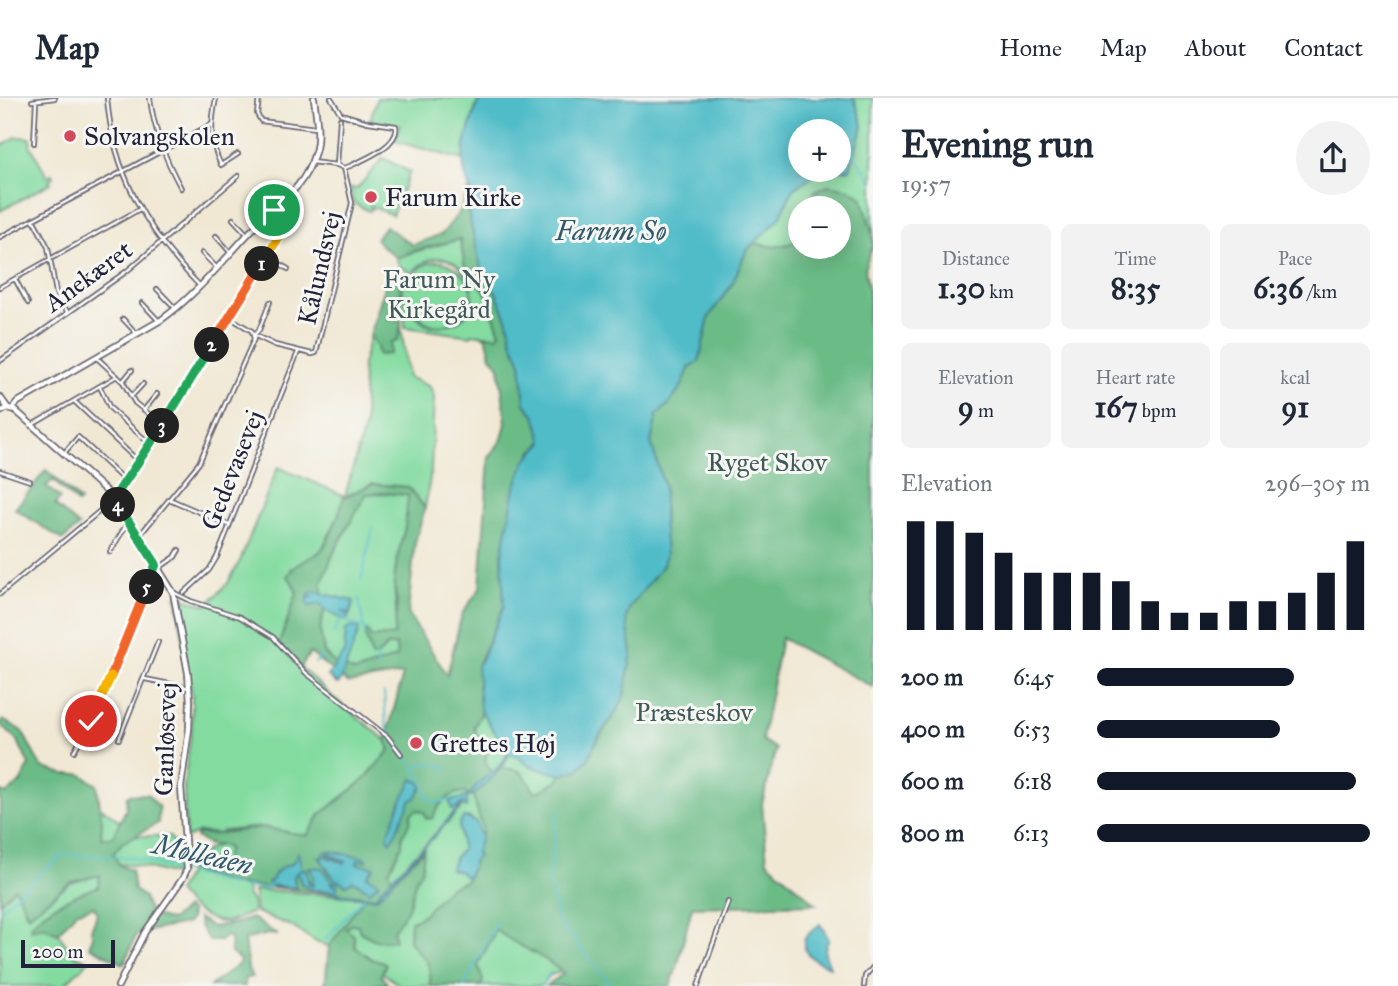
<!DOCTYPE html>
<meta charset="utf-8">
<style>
:root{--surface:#fff;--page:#f2f2f3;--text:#1f2937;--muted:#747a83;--line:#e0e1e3;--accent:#111827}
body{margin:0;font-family:"IM FELL Great Primer",serif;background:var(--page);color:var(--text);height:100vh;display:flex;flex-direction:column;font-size:26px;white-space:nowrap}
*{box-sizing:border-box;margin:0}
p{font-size:23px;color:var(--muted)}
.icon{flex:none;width:38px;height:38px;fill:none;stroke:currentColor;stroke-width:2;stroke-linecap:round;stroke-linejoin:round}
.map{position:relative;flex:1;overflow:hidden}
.sheet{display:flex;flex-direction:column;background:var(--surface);width:525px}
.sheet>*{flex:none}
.buttons{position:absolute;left:788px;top:21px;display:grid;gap:14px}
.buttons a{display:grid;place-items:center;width:63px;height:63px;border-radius:50%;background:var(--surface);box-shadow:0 4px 18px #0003;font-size:35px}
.scale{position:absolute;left:21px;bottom:18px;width:94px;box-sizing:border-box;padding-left:7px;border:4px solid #22223b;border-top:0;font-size:19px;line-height:24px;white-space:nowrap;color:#22223b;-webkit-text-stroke:5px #f6f6f2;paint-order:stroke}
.pin{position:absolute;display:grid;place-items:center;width:60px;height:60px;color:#fff;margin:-30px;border:4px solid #fff;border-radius:50%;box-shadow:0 2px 7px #0007}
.km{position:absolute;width:35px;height:35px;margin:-18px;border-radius:50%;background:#222;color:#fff;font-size:19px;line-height:35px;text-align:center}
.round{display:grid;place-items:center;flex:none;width:74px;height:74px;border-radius:37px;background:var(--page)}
.overview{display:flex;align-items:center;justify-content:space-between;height:119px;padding:0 28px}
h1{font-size:38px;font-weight:700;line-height:52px}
.metrics{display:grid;grid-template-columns:repeat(3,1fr);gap:10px;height:119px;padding:7px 28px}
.metrics div{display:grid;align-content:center;border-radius:10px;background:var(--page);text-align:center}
.metrics b{font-size:30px;font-weight:700}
.metrics small{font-size:19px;font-weight:400}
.metrics p{font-size:19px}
.chart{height:196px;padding:14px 28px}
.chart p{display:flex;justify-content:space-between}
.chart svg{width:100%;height:126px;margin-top:7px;stroke:var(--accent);stroke-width:6}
ul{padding:0 28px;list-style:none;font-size:23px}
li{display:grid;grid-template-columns:112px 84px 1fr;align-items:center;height:52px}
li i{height:18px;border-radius:9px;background:var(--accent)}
header{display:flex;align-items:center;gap:42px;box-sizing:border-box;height:98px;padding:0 35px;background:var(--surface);border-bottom:2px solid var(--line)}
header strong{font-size:33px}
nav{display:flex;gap:38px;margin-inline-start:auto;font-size:24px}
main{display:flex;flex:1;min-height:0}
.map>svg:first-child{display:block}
.green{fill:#83dba0;stroke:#527e6e;stroke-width:2;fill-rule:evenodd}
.forest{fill:#6abb86;stroke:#466e60;stroke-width:2;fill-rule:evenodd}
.water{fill:#4fbcc8;stroke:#386f82;stroke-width:2;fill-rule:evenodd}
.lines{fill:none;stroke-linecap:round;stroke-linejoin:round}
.stream{stroke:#4fbcc8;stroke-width:2}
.street-casing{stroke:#6a6771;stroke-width:6}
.secondary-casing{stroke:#6a6771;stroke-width:8}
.street{stroke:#fff;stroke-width:2.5}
.secondary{stroke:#fff;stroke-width:4.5}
.split-1-casing{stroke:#fff;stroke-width:14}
.split-2-casing{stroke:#fff;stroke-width:14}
.split-3-casing{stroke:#fff;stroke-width:14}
.split-4-casing{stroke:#fff;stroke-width:14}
.split-5-casing{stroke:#fff;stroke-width:14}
.split-6-casing{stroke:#fff;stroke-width:14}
.split-7-casing{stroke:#fff;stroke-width:14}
.split-1{stroke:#f5b400;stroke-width:9}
.split-2{stroke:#f0652b;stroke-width:9}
.split-3{stroke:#22a559;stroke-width:9}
.split-4{stroke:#22a559;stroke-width:9}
.split-5{stroke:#22a559;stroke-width:9}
.split-6{stroke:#f0652b;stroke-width:9}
.split-7{stroke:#f5b400;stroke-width:9}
.poi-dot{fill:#d1495b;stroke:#f6f6f2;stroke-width:2.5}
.labels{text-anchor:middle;stroke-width:6;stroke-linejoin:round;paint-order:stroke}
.poi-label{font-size:26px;fill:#22223b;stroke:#f6f6f2;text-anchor:start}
.street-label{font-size:26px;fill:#22223b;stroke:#f6f6f2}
.park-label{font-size:26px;fill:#3f5a59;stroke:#f6f6f2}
.water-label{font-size:28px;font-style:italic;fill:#32586c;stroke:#f6f6f2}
</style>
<header>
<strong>Map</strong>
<nav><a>Home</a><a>Map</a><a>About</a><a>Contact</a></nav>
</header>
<main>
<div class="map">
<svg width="873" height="888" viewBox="0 0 873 888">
<rect width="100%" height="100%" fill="#f6f6f2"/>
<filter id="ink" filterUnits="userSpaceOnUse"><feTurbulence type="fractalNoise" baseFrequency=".0143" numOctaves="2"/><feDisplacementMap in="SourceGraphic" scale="14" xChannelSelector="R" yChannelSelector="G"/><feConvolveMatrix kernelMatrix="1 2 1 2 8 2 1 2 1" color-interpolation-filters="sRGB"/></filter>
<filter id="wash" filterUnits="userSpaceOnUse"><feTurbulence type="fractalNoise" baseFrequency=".00686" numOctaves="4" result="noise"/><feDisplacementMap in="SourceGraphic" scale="28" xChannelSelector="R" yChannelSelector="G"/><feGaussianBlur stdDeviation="1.57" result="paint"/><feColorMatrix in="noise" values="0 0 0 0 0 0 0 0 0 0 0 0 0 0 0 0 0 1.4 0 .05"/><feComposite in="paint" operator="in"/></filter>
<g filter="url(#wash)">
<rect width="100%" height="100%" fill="#f1e8d4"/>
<path class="green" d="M377 0H479L470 27 463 62 395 43 400 27 370 22Z
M854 0H873V138L862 99 810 104V110H800L799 145 775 149 754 145 780 120 793 91 819 74 850 71 863 27Z
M16 39 31 40 30 47 47 78 52 76 54 79 49 82 51 85 0 113V49Z
M383 60 410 74 392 117 369 107 372 110 369 113 353 105 350 90 357 91Z
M460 141 465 169 485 193 500 236 497 239 472 236 471 238 405 229 402 183 409 188C431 128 504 195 455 223 431 237 413 217 407 197L410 212 426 227C513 237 460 119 411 176L408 172 400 169 395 158C403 159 448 144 460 141Z
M401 229 408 279 430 289 434 298 431 373 425 410 408 389 372 386 345 399 339 417 321 453 291 471 292 484 297 495 279 546C311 583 348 612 386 642L390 652 363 683 320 717 307 738 262 729 223 733 220 736 200 734 186 740 184 687 192 629V596L176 498 207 507 228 485 240 463 278 369 345 398 365 327 362 268 370 238 377 248 390 255 391 244 397 243Z
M384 395 409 397C408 408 407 419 405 430 402 448 395 465 394 483 394 502 399 519 394 538L372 540 365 537 372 559H376L387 548 396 547 397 559 355 575 335 566 324 555 320 531 325 510 321 486 333 456 366 396Z
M480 611 508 655 518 658C530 673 548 671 562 677L561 874 550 877 541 888H401L335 840 329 848 318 845 291 828 256 814 254 793 259 792 346 798 337 795 391 755 411 717 463 641ZM469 719C490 732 476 762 468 779L459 773 451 772 454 760 462 751 459 726 464 720Z
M97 707 112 717 137 738H169C180 752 182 761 179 778 164 775 147 768 131 767 88 763 56 784 25 813L28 817 70 785 100 777 98 789C73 798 53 810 31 826L30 831 43 828 58 835 73 857 89 863 65 886 66 888H0V708Z
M237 737 241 786 248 792 247 796 252 803 253 814C244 817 235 823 225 824 209 825 185 806 177 794L188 776 189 768H197L205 753Z"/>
<path class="forest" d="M828 87 849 91 862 99 873 138V148L865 169 870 202 867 226 873 231V589L781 540 762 642 776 651 762 706 767 763 816 806 692 809 677 869 670 888H546L563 876C547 858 517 849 496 832L478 867 483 883 480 888H430C432 858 423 864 409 843L410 824 423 817 448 790 467 782 475 760 478 759 476 755 483 732 473 698 499 671C523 669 523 675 534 693L538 694 559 682 561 677 578 672 619 609 632 554 626 520 630 509 663 467 664 389 651 344 657 317 670 305 683 286 689 270 699 263 709 219 732 186 746 153 754 145 775 149 800 143V149H838V110H810L815 93Z
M468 92H471L472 98 466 106 482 174 496 194 508 223 512 243 521 265 525 306 535 317 543 344 531 355 502 457 504 508 477 567 481 616 474 629 477 637 489 646 485 663 492 675 484 680 471 697C455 689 438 705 433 720L426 721 424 714 417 712 411 716 410 725 402 738V747L389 773 392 781 376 799 233 786 191 773 190 765 193 759 198 760 203 766H214L226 772 224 765 228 750 221 747C210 749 206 746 196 739L197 736H216L262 729 307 738 320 717 363 683 390 652 386 642 403 576 348 585 310 555 300 570 279 546 297 495 292 484 287 478C295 465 306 463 318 455 329 447 340 413 344 399L372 386 408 389 425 410 415 444 408 516 447 577 462 516 480 490 489 359 502 341 506 325 499 268 491 258 487 241 482 237 497 238 500 235 485 193 465 169 460 141 413 153 401 159 395 158 383 149 376 141 385 128 413 147 442 136 461 112ZM384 395 408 397 405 429 397 461 394 485 397 505 394 537 372 540 367 533 365 537 372 559H376L387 548 396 547 397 559 355 574 335 566 324 555 320 531 325 510 321 487 333 456 366 396ZM329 753 366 760 357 762V766L373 770 367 778 378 785 370 793 353 783 336 781V788L326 793 302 787 297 774 282 788 270 787C274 776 280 768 292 766L298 756 300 771H305L311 788 313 789V778H327L334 788V780L327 772 322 757 344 765 347 763 327 757Z
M397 177 401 192 400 205 392 206 390 222H401V229L397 243 391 244 390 256 378 257 377 248 370 238 387 180Z
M46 372 80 403 77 405 53 382 46 388 60 400 55 407 79 428 63 442 15 411Z
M3 622 22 633 41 669 64 676H81L97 687 102 724 101 740 113 739 126 711 127 697 147 696 159 709 158 725 122 745 113 756 120 768 131 772 134 792 144 799C147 815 155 820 171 822L186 810 191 814 190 822 186 826 137 835 124 866 89 848 93 838 91 832 97 816 94 808 76 814 58 835 43 828 30 832C36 812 79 795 98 789L100 777 71 784 28 817 15 790 0 804V693L6 696 21 684 29 667 18 643 0 626Z
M424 752 422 772 416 781 408 811 393 833 395 843 375 842 360 834 358 827 352 826 346 831 354 837 355 849 373 862 382 863 386 867 381 877 388 886 325 888 329 848 364 800 378 799 383 791Z
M198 820 212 829 236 825 252 820 278 837 268 836 244 842 248 870 252 879 245 880V888H210L239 866 240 862 231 855 230 840 226 838 220 843H209L200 828Z"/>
<path class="water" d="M480 0H854L863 27 850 71 819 74 793 91 780 120 746 153 732 186 709 219 699 263 689 270 683 286 670 305 657 317 651 344 664 389 663 419 666 456 663 467 630 509 626 520 632 554 624 598 619 609 599 638 588 661 578 672 561 677C548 671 529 673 518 658L509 657C503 670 479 695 467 700L466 710 463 708 456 715 377 800 342 798 337 797 334 793 313 792 302 787 297 774 294 779 296 790 270 787 268 784 272 783C275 773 283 768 292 766L298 755 302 770 300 772 306 771 309 786 313 788V778L309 769 322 770 334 788V780L319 759 322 760V757L344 765 346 763 325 754 329 753 366 760 367 763 358 762 357 766 374 769 367 778 379 785 370 793 353 783 346 787 337 782V795L376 799 382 790 425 747 464 704 452 712 449 702C473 702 469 692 485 680 494 673 503 666 508 655L480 611 477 567 481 562 504 508 502 457 515 389 526 362 543 344 535 317 525 306 521 265 512 243 508 223 496 194 482 174 466 106 472 98C470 89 465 80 464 71 461 49 472 21 480 0ZM800 33H838V72H800Z
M312 493 354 503 350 516 341 513 349 518 346 523 328 514 320 506 309 508 307 506 308 500 314 499 308 497Z
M349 529 358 530 359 533 340 585 337 586 328 578 344 555 346 532Z
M413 681 421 685 422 689 415 701 411 702 391 744 387 739 400 706Z
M464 719 476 724 481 739 476 755 478 759 475 760 467 780 459 773 450 771 456 758 462 752 459 726Z
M820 826 829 841C821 857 826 856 830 869 815 863 801 857 805 839Z"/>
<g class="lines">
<path class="stream" d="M854 56 873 85
M361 482 373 430
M359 501 364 529
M346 523 364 530 365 537
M334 535 340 521
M375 558 378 569
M315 565 322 558
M384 595 386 626 391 639 400 650
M405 656C413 670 426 684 427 699L436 705 449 702
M415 671C426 662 436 664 447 671
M659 707 662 695
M558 713 549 781 558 823 612 888
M0 811 62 757 131 759 240 789 268 790 271 787
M325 842 364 799
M464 888 497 823
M541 888 550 875"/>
</g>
</g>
<g filter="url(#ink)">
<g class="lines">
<defs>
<path id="street" d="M107 0C113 75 147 134 199 187
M150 0C154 33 165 61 181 90
M216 0C211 26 209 43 221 67L238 56
M259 0 257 16 261 23 316 30
M32 3 55 0
M34 45 36 3
M311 64 337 67 344 70 350 68C365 61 400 47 396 28L368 24 341 16 331 0
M337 67 340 21
M33 121 48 149 56 195 68 215
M233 121 247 136
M216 138 230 154
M0 139 212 26
M202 155 217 170
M267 157 288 171
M15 181 28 205
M0 189 140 111
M157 191 176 211
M270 204 259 232 254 237 275 247 312 256 316 255 352 105 344 70
M142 205 159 223
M123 221 137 236
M97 260 123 284 135 305 163 327
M0 263 127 173 238 78
M123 283 132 272
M100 289 110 310 150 346
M131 299 143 286
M74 303 138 363
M144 312 157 296
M32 327 117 278
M64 355 78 339 126 384
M0 373 30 383
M169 401 229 427
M139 438 199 365 254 241 252 233 229 219
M110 454 128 424
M159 470 175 459 179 452
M173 494 191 503 240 519 273 539 306 575 388 639 401 656
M184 495 209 472 217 459 298 254
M0 496 119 397 293 117V108L288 100
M145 581 190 590
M119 641 158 544
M74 653 96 615 155 469
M698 888 728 804
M864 888 865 878 873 869"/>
<path id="secondary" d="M0 299 8 310
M12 311 18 304 161 222C196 197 220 166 249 135 274 107 304 94 315 54 320 38 316 16 314 0
M0 314 8 310 15 312 114 400 173 494 188 575 190 603 189 631 181 689 187 771 183 780 145 834 118 888"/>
</defs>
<use href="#street" class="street-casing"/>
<use href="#secondary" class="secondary-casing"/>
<use href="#street" class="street"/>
<use href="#secondary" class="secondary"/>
</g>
</g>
<g class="lines" filter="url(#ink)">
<defs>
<path id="split-1" d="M262 166 295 113 288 100 274 112"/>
<path id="split-2" d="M212 247 262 166"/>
<path id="split-3" d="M162 328 212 247"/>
<path id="split-4" d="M118 407 114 400 162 328"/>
<path id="split-5" d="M118 407 156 466 147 489"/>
<path id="split-6" d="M111 578 147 489"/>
<path id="split-7" d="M91 623 111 578"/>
</defs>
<use href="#split-1" class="split-1-casing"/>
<use href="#split-2" class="split-2-casing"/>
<use href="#split-3" class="split-3-casing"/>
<use href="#split-4" class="split-4-casing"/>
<use href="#split-5" class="split-5-casing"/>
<use href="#split-6" class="split-6-casing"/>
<use href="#split-7" class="split-7-casing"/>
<use href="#split-1" class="split-1"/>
<use href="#split-2" class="split-2"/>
<use href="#split-3" class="split-3"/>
<use href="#split-4" class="split-4"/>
<use href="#split-5" class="split-5"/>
<use href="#split-6" class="split-6"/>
<use href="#split-7" class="split-7"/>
</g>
<g class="poi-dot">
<circle cx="70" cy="38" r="7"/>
<circle cx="371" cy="99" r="7"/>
<circle cx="416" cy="645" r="7"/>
</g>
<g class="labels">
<g class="poi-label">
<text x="84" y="47">Solvangskolen</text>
<text x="385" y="108">Farum Kirke</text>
<text x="430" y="654">Grettes Høj</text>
</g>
<g class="street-label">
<text transform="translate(319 170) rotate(-77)" y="9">Kålundsvej</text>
<text transform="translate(88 178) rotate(-36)" y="9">Anekæret</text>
<text transform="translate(232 372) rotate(-68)" y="9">Gedevasevej</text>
<text transform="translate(165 641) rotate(-88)" y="9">Ganløsevej</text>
</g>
<g class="park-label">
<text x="439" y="190">Farum Ny<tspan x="439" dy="30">Kirkegård</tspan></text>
<text x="767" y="373">Ryget Skov</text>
<text x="694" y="623">Præsteskov</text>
</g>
<g class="water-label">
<text x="611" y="142">Farum Sø</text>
<text transform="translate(203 756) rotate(13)" y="10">Mølleåen</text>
</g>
</g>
</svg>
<div class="buttons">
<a>+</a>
<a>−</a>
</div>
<div class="scale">200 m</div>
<div class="pin" style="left:274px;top:112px;background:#1e9e55"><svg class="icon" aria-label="arrive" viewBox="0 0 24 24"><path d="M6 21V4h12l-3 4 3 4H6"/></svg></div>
<div class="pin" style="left:91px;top:623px;background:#d93025"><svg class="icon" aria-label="check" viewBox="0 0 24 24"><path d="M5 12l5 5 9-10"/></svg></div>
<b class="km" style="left:262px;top:166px">1</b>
<b class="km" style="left:212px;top:247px">2</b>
<b class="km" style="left:162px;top:328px">3</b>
<b class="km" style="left:118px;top:407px">4</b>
<b class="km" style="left:147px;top:489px">5</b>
</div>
<section class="sheet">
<div class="overview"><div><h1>Evening run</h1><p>19:57</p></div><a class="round"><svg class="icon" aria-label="share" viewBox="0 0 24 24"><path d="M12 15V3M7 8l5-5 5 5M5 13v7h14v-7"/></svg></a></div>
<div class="metrics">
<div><p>Distance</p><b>1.30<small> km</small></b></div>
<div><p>Time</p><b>8:35</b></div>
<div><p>Pace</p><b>6:36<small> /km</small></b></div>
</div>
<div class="metrics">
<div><p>Elevation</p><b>9<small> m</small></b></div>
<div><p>Heart rate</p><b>167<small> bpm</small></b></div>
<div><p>kcal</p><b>91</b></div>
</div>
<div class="chart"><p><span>Elevation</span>296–305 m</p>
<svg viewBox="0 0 160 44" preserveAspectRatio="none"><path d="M5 44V6M15 44V6M25 44V10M35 44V17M45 44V24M55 44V24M65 44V24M75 44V27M85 44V34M95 44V38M105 44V38M115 44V34M125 44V34M135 44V31M145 44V24M155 44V13"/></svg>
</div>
<ul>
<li><b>200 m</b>6:45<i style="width:72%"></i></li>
<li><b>400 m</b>6:53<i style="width:67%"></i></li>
<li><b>600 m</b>6:18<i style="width:95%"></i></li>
<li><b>800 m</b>6:13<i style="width:100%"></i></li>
</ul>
</section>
</main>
